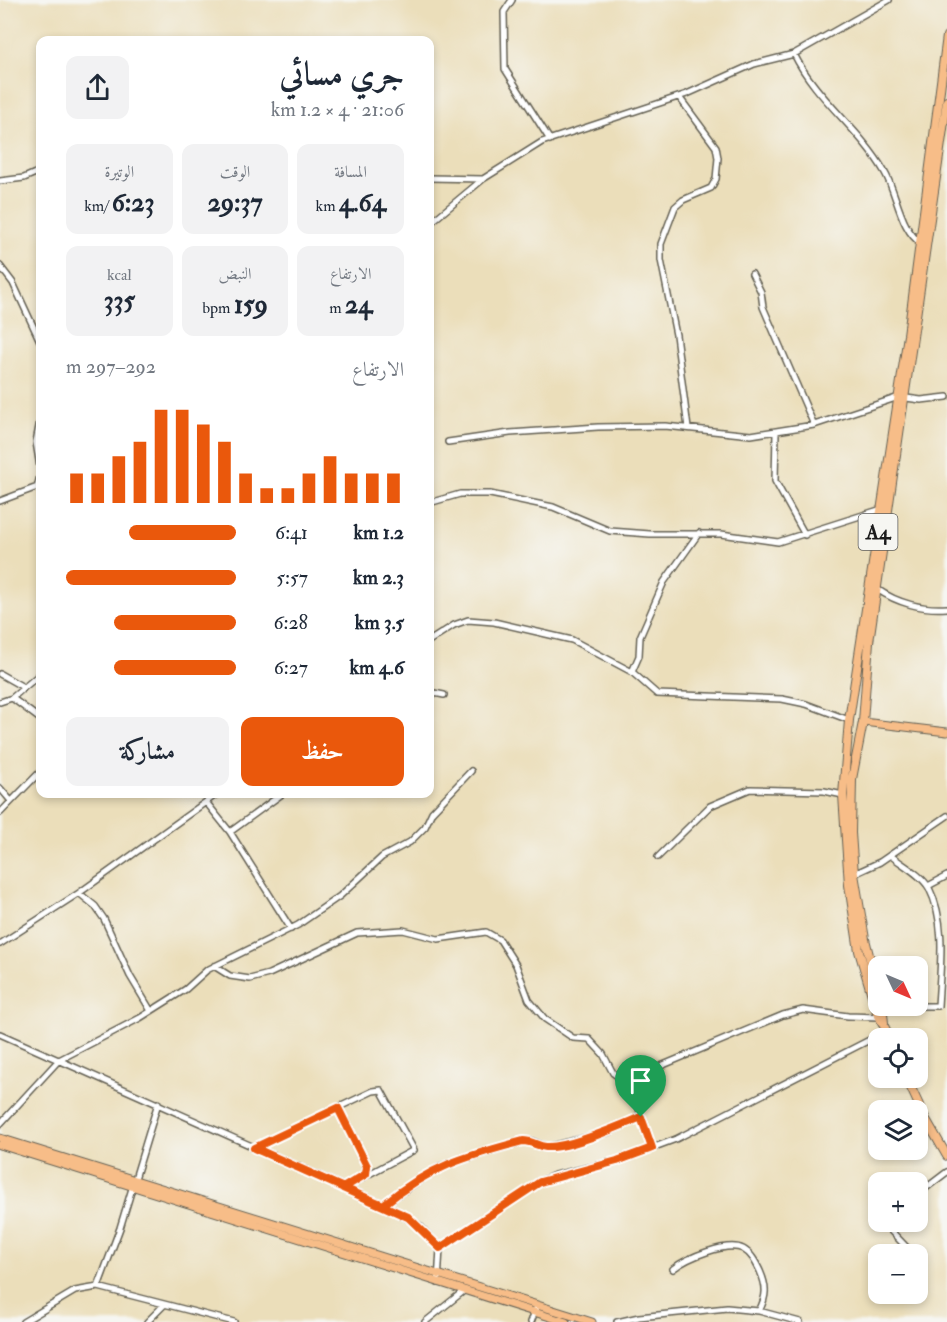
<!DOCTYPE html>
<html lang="ar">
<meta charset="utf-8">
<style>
:root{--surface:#fff;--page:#f2f2f3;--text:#1f2937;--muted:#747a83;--accent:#ea580c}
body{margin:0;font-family:"IM FELL Double Pica",Amiri,serif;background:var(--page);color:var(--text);direction:rtl;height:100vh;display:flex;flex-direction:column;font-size:22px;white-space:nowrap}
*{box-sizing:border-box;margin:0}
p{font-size:20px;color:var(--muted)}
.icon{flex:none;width:33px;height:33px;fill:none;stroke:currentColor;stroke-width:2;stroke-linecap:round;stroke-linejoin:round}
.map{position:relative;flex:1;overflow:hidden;direction:ltr}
.panel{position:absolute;left:36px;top:36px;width:398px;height:762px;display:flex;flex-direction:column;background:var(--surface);border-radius:12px;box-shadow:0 3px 9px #0003;direction:rtl}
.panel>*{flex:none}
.needle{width:39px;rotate:134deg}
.controls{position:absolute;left:868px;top:956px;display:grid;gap:12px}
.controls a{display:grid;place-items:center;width:60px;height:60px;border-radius:12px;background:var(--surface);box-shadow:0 3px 9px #0003;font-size:30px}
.pin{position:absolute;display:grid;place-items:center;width:51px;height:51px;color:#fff;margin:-62px -26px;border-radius:50% 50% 50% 0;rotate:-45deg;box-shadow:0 0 6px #0007}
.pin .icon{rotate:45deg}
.round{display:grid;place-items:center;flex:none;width:63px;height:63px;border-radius:12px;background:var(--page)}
.head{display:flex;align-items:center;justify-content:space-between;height:102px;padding:0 30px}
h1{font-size:33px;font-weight:800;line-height:45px}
.metrics{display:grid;grid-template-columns:repeat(3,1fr);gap:9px;height:102px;padding:6px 30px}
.metrics div{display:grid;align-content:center;border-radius:12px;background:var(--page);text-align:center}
.metrics b{font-size:26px;font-weight:800}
.metrics small{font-size:16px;font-weight:400}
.metrics p{font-size:16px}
.chart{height:168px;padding:12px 30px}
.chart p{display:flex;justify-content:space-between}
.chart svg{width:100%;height:108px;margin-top:6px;stroke:var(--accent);stroke-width:6}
.action{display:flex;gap:12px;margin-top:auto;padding:12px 30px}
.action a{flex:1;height:69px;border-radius:12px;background:var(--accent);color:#fff;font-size:24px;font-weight:800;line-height:69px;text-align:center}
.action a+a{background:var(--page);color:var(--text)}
ul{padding:0 30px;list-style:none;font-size:20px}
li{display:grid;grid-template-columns:96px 72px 1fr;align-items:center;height:45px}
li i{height:15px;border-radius:8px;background:var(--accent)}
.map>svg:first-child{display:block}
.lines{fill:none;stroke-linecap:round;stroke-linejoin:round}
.minor-casing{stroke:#646053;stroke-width:8}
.major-casing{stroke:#646053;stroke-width:9}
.highway-casing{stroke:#646053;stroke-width:10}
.minor{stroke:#fff;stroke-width:5}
.major{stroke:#f7bd88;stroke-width:7}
.highway{stroke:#f7bd88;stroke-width:8}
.route-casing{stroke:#fff;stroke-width:12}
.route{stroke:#ea580c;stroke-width:8}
.labels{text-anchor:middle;stroke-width:6;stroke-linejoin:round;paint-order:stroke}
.shield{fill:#f6f6f2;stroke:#5d5d5c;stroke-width:1.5}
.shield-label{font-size:21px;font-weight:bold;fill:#1c1c1c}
</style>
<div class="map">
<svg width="947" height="1322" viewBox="0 0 947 1322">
<rect width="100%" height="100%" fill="#f6f6f2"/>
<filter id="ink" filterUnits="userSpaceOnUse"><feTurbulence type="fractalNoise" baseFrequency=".0167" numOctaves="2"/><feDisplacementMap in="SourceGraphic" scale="12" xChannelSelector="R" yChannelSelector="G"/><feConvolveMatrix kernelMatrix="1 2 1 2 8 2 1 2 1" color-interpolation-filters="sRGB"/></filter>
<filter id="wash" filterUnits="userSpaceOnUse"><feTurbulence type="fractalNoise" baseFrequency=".008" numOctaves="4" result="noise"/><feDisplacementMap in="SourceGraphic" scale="24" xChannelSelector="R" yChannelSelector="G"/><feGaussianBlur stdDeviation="1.35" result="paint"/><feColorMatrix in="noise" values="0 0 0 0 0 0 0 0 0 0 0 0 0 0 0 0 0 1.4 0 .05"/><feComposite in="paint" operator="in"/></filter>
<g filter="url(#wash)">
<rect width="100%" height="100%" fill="#ebdeba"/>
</g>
<g filter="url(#ink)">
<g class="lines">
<defs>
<path id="minor" d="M512 0 504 12 505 69 550 140
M794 54C816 99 859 128 884 171 897 192 900 231 922 244
M679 97 716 147 718 158 716 179 711 188 683 200 675 207 661 244V260L676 335 688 428
M429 178 483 179 542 142 687 94 754 64 794 54 889 0
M0 181 24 178 40 171
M429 224 482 180
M0 266 13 283 40 341
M752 274 761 292 763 307 814 425 899 397 921 400 947 397
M40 421 36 442 40 467
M776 433 775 481 805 535
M448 442 510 433 598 427 665 426 751 435 814 425
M37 488 40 476
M0 501 40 486
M429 503 460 494H490L553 507 610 531 650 534H721L778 542 882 509
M877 589C897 603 923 610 947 608
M429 641 454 625 468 620 494 622 572 640 632 672 657 694 782 699 806 704 849 720
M632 672 639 656 640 637 664 582 699 533
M0 674 23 687
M429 692 444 695
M12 698 40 719
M0 702 12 698 40 674
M0 788 11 801
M206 802 230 832 291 929
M0 813 40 772
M230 832 282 794
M658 857 710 806 750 789 824 791 843 795
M854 874 880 862 947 816
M928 886 947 876
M79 893 95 906 104 919 130 976 151 1011
M0 944 79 893 217 794
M214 966 230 976 250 979 269 974 357 933 403 930 438 939 486 932 500 940 516 965 529 1000 545 1019 573 1038 589 1039 603 1054 613 1073 637 1090
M881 1006H938C940 968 947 923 929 888 922 875 901 864 890 855
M0 1034 391 1208 420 1226 440 1248
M158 1103 120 1228 98 1287 234 1322
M338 1108 364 1159 367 1174
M641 1117 636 1094 642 1079 656 1068 783 1015 803 1010 848 1016 879 1017
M0 1124 59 1060 140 1018 186 989 207 970 298 925 340 896 382 857 410 842 425 827 432 812 471 771
M253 1148 373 1091 381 1090 414 1150 343 1188
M918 1194 947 1172
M383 1205 441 1166 523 1141H532L547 1147 609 1132 641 1117 652 1148
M890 1221V1230L913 1254
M673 1269C686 1258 727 1241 743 1249 752 1254 756 1263 760 1271 767 1287 767 1296 759 1311
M438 1283 440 1248 539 1182 555 1175 617 1161 676 1139 887 1031
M23 1322 75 1291 98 1287
M147 1322 163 1306
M425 1322 465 1290
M531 1322 537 1306
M617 1322 639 1317 727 1308 759 1311 800 1322"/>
<path id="major" d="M863 722 947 732
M0 1138 592 1322
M0 1145 566 1322"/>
<path id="highway" d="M879 995 865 939 854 874 851 833 852 779 863 722 869 642 947 101
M882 1005 884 1023
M890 1038 877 1012 859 951 849 885 843 795 849 720 908 335 947 36
M906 1077 924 1116 947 1156"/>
</defs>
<use href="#minor" class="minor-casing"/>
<use href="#major" class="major-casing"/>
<use href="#highway" class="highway-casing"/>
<use href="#minor" class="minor"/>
<use href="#major" class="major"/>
<use href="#highway" class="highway"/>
</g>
</g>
<g class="lines" filter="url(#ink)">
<defs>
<path id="route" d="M641 1117C620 1126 568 1149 546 1147 537 1146 532 1141 523 1141 466 1156 430 1166 383 1205 340 1187 297 1167 254 1148L338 1108 367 1166 366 1174 343 1188 408 1217 440 1248 540 1182 617 1161 652 1148 641 1117"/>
</defs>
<use href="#route" class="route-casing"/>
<use href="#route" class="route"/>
</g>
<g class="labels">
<rect class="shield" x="858.5" y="514" width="39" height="36" rx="4.5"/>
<g class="shield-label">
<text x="878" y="539">A4</text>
</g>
</g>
</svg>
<div class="controls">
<a><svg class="needle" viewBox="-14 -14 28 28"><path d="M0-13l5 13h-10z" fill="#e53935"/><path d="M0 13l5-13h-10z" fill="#747a83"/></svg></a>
<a><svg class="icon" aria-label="locate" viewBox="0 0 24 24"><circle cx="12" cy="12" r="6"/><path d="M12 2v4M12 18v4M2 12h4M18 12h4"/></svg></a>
<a><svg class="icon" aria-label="layers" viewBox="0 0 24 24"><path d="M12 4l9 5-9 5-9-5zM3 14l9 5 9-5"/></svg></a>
<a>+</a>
<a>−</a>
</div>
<div class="pin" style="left:641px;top:1117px;background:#1e9e55"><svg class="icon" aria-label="arrive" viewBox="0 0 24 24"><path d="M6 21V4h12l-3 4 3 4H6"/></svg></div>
<section class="panel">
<div class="head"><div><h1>جري مسائي</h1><p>21:06 · 4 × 1.2 km</p></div><a class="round"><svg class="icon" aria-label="share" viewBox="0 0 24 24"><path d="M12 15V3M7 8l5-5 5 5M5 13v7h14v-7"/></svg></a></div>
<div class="metrics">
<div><p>المسافة</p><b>4.64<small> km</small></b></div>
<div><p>الوقت</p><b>29:37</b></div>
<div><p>الوتيرة</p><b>6:23<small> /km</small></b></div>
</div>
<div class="metrics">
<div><p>الارتفاع</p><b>24<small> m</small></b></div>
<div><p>النبض</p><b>159<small> bpm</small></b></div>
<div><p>kcal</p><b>335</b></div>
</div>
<div class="chart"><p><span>الارتفاع</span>292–297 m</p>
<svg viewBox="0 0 160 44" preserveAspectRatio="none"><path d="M5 44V32M15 44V32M25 44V25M35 44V19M45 44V6M55 44V6M65 44V12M75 44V19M85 44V32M95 44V38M105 44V38M115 44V32M125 44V25M135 44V32M145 44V32M155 44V32"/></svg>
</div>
<ul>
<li><b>1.2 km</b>6:41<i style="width:63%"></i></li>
<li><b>2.3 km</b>5:57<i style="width:100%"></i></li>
<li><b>3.5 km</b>6:28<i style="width:72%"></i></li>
<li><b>4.6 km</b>6:27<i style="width:72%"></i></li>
</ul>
<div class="action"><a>حفظ</a><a>مشاركة</a></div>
</section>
</div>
